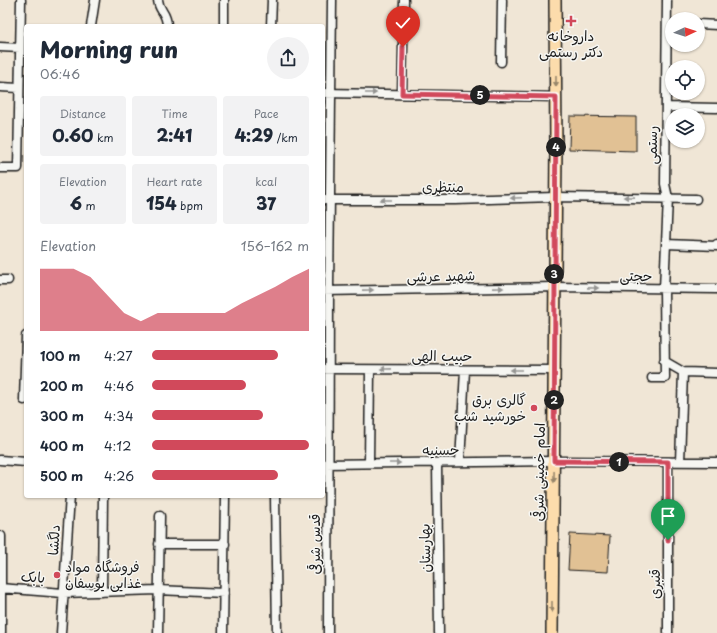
<!DOCTYPE html>
<meta charset="utf-8">
<style>
:root{--surface:#fff;--page:#f2f2f3;--text:#1f2937;--muted:#747a83;--accent:#d1495b}
body{margin:0;font-family:"Playpen Sans","Playpen Sans Arabic",sans-serif;background:var(--page);color:var(--text);height:100vh;display:flex;flex-direction:column;font-size:15px;white-space:nowrap}
*{box-sizing:border-box;margin:0}
p{font-size:13px;color:var(--muted)}
.icon{flex:none;width:22px;height:22px;fill:none;stroke:currentColor;stroke-width:2;stroke-linecap:round;stroke-linejoin:round}
.map{position:relative;flex:1;overflow:hidden}
.side{position:absolute;left:24px;top:24px;width:301px;height:474px;display:flex;flex-direction:column;background:var(--surface);border-radius:4px;box-shadow:0 1px 3px #0004}
.side>*{flex:none}
.needle{width:26px;rotate:86deg}
.tools{position:absolute;left:665px;top:12px;display:grid;gap:8px}
.tools a{display:grid;place-items:center;width:40px;height:40px;border-radius:50%;background:var(--surface);box-shadow:0 1px 3px #0004;font-size:20px}
.pin{position:absolute;display:grid;place-items:center;width:34px;height:34px;color:#fff;margin:-41px -17px;border-radius:50% 50% 50% 0;rotate:-45deg;box-shadow:0 0 4px #0007}
.pin .icon{rotate:45deg}
.km{position:absolute;width:20px;height:20px;margin:-10px;border-radius:50%;background:#222;color:#fff;font-size:11px;line-height:20px;text-align:center}
.round{display:grid;place-items:center;flex:none;width:42px;height:42px;border-radius:21px;background:var(--page)}
.summary{display:flex;align-items:center;justify-content:space-between;height:68px;padding:0 16px}
h1{font-size:22px;font-weight:800;line-height:30px}
.stats{display:grid;grid-template-columns:repeat(3,1fr);gap:6px;height:68px;padding:4px 16px}
.stats div{display:grid;align-content:center;border-radius:4px;background:var(--page);text-align:center}
.stats b{font-size:17px;font-weight:800}
.stats small{font-size:11px;font-weight:400}
.stats p{font-size:11px}
.chart{height:112px;padding:8px 16px}
.chart p{display:flex;justify-content:space-between}
.chart svg{width:100%;height:72px;margin-top:4px;fill:var(--accent);opacity:.7}
ul{padding:0 16px;list-style:none;font-size:13px}
li{display:grid;grid-template-columns:64px 48px 1fr;align-items:center;height:30px}
li i{height:10px;border-radius:5px;background:var(--accent)}
.map>svg:first-child{display:block}
.building{fill:#e1c194;stroke:#1c1c1c}
.lines{fill:none;stroke-linecap:round;stroke-linejoin:round}
.minor-casing{stroke:#1c1c1c;stroke-width:11}
.major-casing{stroke:#1c1c1c;stroke-width:14}
.minor{stroke:#f6f6f2;stroke-width:8}
.major{stroke:#fcdcac;stroke-width:11}
.oneway{fill:#97866b}
.oneway2{fill:#949492}
.route-casing{stroke:#fff;stroke-width:8}
.route{stroke:#d1495b;stroke-width:5}
.poi-dot{fill:#d1495b;stroke:#f6f6f2;stroke-width:1.5}
.labels{text-anchor:middle;stroke-width:3;stroke-linejoin:round;paint-order:stroke}
.poi-label{font-size:14px;fill:#1c1c1c;stroke:#f6f6f2}
.street-label{font-size:14px;fill:#1c1c1c;stroke:#f6f6f2}
</style>
<div class="map">
<svg width="717" height="633" viewBox="0 0 717 633">
<rect width="100%" height="100%" fill="#f0e6d6"/>
<filter id="ink" filterUnits="userSpaceOnUse"><feTurbulence type="fractalNoise" baseFrequency=".025" numOctaves="2"/><feDisplacementMap in="SourceGraphic" scale="8" xChannelSelector="R" yChannelSelector="G"/><feConvolveMatrix kernelMatrix="1 2 1 2 8 2 1 2 1" color-interpolation-filters="sRGB"/></filter>
<g filter="url(#ink)">
<path class="building" d="M570 116 636 117V151L569 149Z
M570 534 610 536 608 572 568 570Z"/>
<g class="lines">
<defs>
<path id="minor" d="M158 0C159 12 167 12 167 26
M698 24 717 25
M91 26 95 0
M224 26V0
M271 26 272 0
M0 47 20 48
M501 62 502 0
M0 87 19 88
M323 93 556 97
M402 94 404 0
M666 107 717 108
M0 168H18L21 0
M323 200H455L555 197 696 199
M666 244 717 246V244
M0 280H8
M323 291 554 287 717 289
M664 361 683 372 717 373
M323 369 555 370
M652 378H665L664 289 668 198 665 184 667 0
M24 400 26 336
M0 460 26 462
M460 462 465 370
M680 462 683 372
M369 463 370 370
M437 463 439 633
M324 464 554 461 717 462
M275 496 277 633
M159 544H225
M0 588 63 593 158 590 224 593
M102 592 103 496
M1 633V536
M61 633 70 496
M158 633 160 516
M223 633 225 496
M328 633 329 290 332 0
M668 633V462"/>
<path id="major" d="M552 633 556 149 555 0"/>
</defs>
<use href="#minor" class="minor-casing"/>
<use href="#major" class="major-casing"/>
<use href="#minor" class="minor"/>
<use href="#major" class="major"/>
</g>
<defs><path id="oneway-solid" d="M-6-.8H1V-3.2L6.5 0L1 3.2V.8H-6Z"/></defs>
<g class="oneway">
<use href="#oneway-solid" transform="translate(556 81) rotate(90)"/>
<use href="#oneway-solid" transform="translate(554 477) rotate(91)"/>
<use href="#oneway-solid" transform="translate(552 607) rotate(90)"/>
</g>
<g class="oneway2">
<use href="#oneway-solid" transform="translate(371 93)"/>
<use href="#oneway-solid" transform="translate(629 197) rotate(-179)"/>
<use href="#oneway-solid" transform="translate(516 198) rotate(178)"/>
<use href="#oneway-solid" transform="translate(386 200) rotate(-180)"/>
<use href="#oneway-solid" transform="translate(498 288) rotate(-1)"/>
<use href="#oneway-solid" transform="translate(593 288) rotate(1)"/>
<use href="#oneway-solid" transform="translate(368 290) rotate(-1)"/>
<use href="#oneway-solid" transform="translate(386 369) rotate(179)"/>
<use href="#oneway-solid" transform="translate(516 370) rotate(-180)"/>
<use href="#oneway-solid" transform="translate(395 463)"/>
</g>
</g>
<g class="lines" filter="url(#ink)">
<defs>
<path id="route" d="M403 47 402 94 556 97 554 461 668 462V540"/>
</defs>
<use href="#route" class="route-casing"/>
<use href="#route" class="route"/>
</g>
<g class="poi-dot">
<path d="M569 15h4v4h4v4h-4v4h-4v-4h-4v-4h4z"/>
<circle cx="534" cy="408" r="4"/>
<circle cx="57" cy="575" r="4"/>
</g>
<g class="labels">
<g class="poi-label">
<text x="571" y="41">داروخانه<tspan x="571" dy="16">دکتر رستمی</tspan></text>
<text x="526" y="405" text-anchor="end">گالری برق<tspan x="526" dy="16">خورشید شب</tspan></text>
<text x="65" y="572" text-anchor="start">فروشگاه مواد<tspan x="65" dy="16">غذایی یوسفان</tspan></text>
</g>
<g class="street-label">
<text transform="translate(652 145) rotate(-90)" y="5">رستمی</text>
<text x="443" y="192">منتظری</text>
<text transform="translate(441 276) rotate(-1)" y="5">شهید عرشی</text>
<text transform="translate(636 276) rotate(1)" y="5">حجتی</text>
<text x="442" y="361">حبیب الهی</text>
<text transform="translate(441 450) rotate(-1)" y="5">حسنیه</text>
<text transform="translate(539 472) rotate(-89)" y="5">امام خمینی شرقی</text>
<text transform="translate(54 540) rotate(-86)" y="5">دلگشا</text>
<text transform="translate(315 544) rotate(-90)" y="5">قدس شرقی</text>
<text transform="translate(425 548) rotate(-91)" y="5">بهارستان</text>
<text transform="translate(33 577) rotate(4)" y="5">بابک</text>
<text transform="translate(655 584) rotate(-90)" y="5">قنبری</text>
</g>
</g>
</svg>
<div class="tools">
<a><svg class="needle" viewBox="-14 -14 28 28"><path d="M0-13l5 13h-10z" fill="#e53935"/><path d="M0 13l5-13h-10z" fill="#747a83"/></svg></a>
<a><svg class="icon" aria-label="locate" viewBox="0 0 24 24"><circle cx="12" cy="12" r="6"/><path d="M12 2v4M12 18v4M2 12h4M18 12h4"/></svg></a>
<a><svg class="icon" aria-label="layers" viewBox="0 0 24 24"><path d="M12 4l9 5-9 5-9-5zM3 14l9 5 9-5"/></svg></a>
</div>
<div class="pin" style="left:668px;top:540px;background:#1e9e55"><svg class="icon" aria-label="arrive" viewBox="0 0 24 24"><path d="M6 21V4h12l-3 4 3 4H6"/></svg></div>
<div class="pin" style="left:403px;top:47px;background:#d93025"><svg class="icon" aria-label="check" viewBox="0 0 24 24"><path d="M5 12l5 5 9-10"/></svg></div>
<b class="km" style="left:619px;top:462px">1</b>
<b class="km" style="left:554px;top:400px">2</b>
<b class="km" style="left:554px;top:274px">3</b>
<b class="km" style="left:556px;top:147px">4</b>
<b class="km" style="left:480px;top:95px">5</b>
<section class="side">
<div class="summary"><div><h1>Morning run</h1><p>06:46</p></div><a class="round"><svg class="icon" aria-label="share" viewBox="0 0 24 24"><path d="M12 15V3M7 8l5-5 5 5M5 13v7h14v-7"/></svg></a></div>
<div class="stats">
<div><p>Distance</p><b>0.60<small> km</small></b></div>
<div><p>Time</p><b>2:41</b></div>
<div><p>Pace</p><b>4:29<small> /km</small></b></div>
</div>
<div class="stats">
<div><p>Elevation</p><b>6<small> m</small></b></div>
<div><p>Heart rate</p><b>154<small> bpm</small></b></div>
<div><p>kcal</p><b>37</b></div>
</div>
<div class="chart"><p><span>Elevation</span>156–162 m</p>
<svg viewBox="0 0 160 44" preserveAspectRatio="none"><path d="M0 44V6L10 6L20 6L30 11L40 22L50 33L60 38L70 33L80 33L90 33L100 33L110 33L120 27L130 22L140 17L150 11L160 6V44z"/></svg>
</div>
<ul>
<li><b>100 m</b>4:27<i style="width:80%"></i></li>
<li><b>200 m</b>4:46<i style="width:60%"></i></li>
<li><b>300 m</b>4:34<i style="width:71%"></i></li>
<li><b>400 m</b>4:12<i style="width:100%"></i></li>
<li><b>500 m</b>4:26<i style="width:80%"></i></li>
</ul>
</section>
</div>
